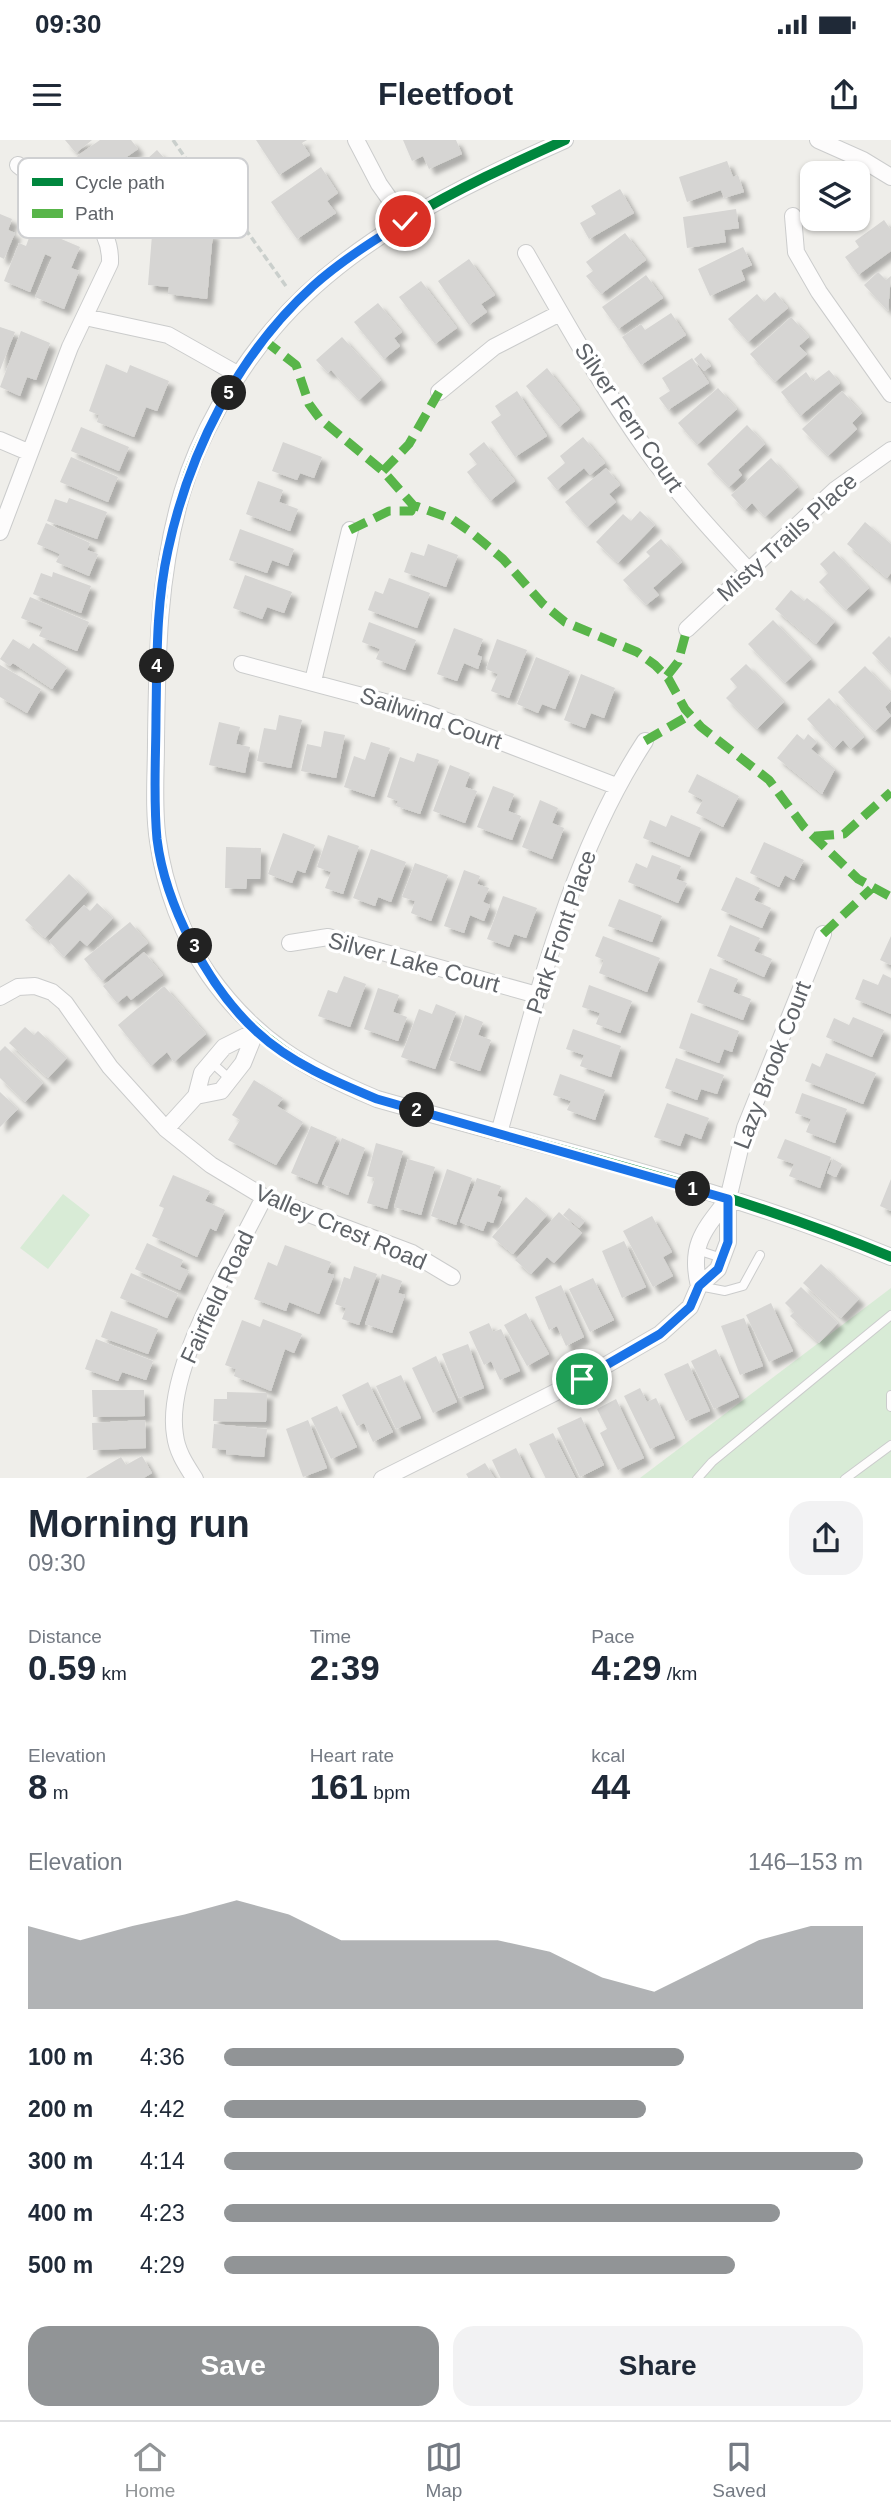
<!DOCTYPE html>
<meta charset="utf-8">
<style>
:root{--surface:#fff;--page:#f2f2f3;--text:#1f2937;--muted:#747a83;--line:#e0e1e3;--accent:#919496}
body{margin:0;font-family:Helvetica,sans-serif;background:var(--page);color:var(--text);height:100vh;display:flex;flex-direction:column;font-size:26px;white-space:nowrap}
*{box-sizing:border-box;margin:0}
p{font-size:23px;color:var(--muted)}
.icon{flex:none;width:38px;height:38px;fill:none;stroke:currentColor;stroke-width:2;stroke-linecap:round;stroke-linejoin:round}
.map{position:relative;height:1338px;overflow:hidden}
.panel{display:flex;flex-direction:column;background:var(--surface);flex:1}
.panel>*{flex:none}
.controls{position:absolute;left:800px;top:21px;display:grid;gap:14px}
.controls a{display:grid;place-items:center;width:70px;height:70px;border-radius:14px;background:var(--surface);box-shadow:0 2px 5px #0004;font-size:35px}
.pin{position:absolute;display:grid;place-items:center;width:60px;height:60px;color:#fff;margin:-30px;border:4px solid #fff;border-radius:50%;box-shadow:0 2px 7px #0007}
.km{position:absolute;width:35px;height:35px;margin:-18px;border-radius:50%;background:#222;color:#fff;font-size:19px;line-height:35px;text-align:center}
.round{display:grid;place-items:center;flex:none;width:74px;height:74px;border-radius:21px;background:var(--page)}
.head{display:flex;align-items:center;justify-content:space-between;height:119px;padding:0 28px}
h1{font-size:38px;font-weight:700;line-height:52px}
.figures{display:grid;grid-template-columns:repeat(3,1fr);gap:10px;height:119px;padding:7px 28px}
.figures div{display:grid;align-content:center}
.figures b{font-size:35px;font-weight:700}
.figures small{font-size:19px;font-weight:400}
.figures p{font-size:19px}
.chart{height:196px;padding:14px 28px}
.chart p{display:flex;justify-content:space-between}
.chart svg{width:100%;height:126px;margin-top:7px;fill:var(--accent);opacity:.7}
.cta{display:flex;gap:14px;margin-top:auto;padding:14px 28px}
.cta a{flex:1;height:80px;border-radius:21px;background:var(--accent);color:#fff;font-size:28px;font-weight:700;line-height:80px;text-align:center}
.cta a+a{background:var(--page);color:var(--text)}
ul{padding:0 28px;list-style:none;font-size:23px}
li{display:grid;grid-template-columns:112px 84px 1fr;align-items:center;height:52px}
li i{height:18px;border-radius:9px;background:var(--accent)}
.status{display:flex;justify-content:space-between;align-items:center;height:49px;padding:0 35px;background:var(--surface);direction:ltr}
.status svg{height:19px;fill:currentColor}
header{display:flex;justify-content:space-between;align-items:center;height:91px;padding:0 28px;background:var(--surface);font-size:32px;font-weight:700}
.tabs{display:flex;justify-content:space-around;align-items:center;height:98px;border-top:2px solid var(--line);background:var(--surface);font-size:19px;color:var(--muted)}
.tabs a{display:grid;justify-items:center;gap:4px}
.tabs .current{color:var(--accent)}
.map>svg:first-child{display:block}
.green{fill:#d8ebd6}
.building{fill:#d6d5d3;filter:url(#shadow)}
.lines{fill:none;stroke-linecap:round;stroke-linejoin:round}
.service-casing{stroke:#cbcccc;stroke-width:10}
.minor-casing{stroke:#cbcccc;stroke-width:18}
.path{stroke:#cacfcc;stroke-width:3.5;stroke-dasharray:7 3.5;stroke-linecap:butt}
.service{stroke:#fdfcfc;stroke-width:8}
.minor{stroke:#fdfcfc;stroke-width:16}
.quiet{stroke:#58b549;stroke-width:9;stroke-dasharray:18 9;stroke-linecap:butt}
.cycleway-casing{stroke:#fff;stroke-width:15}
.cycleway{stroke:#00873e;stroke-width:10}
.route-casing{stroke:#fff;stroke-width:14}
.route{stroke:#1a73e8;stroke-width:9}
.labels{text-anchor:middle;stroke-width:7;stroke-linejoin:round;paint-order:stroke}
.street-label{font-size:23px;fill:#5f6368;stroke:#fff}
.key{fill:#fff;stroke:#cfd0d2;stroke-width:2}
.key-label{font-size:19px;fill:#5f6368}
</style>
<div class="status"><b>09:30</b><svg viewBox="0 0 49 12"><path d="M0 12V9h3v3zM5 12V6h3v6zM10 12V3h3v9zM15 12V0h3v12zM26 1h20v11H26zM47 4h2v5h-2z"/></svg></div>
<header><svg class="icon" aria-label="menu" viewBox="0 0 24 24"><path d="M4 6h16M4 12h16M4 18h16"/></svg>Fleetfoot<svg class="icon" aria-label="share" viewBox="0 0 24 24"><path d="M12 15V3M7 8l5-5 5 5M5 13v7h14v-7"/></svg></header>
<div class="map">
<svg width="891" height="1339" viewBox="0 0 891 1339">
<defs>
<filter id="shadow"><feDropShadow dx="6" dy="6" stdDeviation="2" flood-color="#0004"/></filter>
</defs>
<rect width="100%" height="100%" fill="#efeeea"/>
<path class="green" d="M63 1054 90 1075 48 1129 20 1108Z
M891 1148V1338H640Z"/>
<path class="building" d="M65 0H92L76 13Z
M100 0H131L138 9 104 33 100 27 90 34 77 16Z
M256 0H307L302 3 310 15 279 35Z
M403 0H456L462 14 429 29 423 16 412 21Z
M157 10 174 29 135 65 117 46Z
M727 21 733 37 738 35 744 52 724 58 721 50 687 62 679 37Z
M321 27 338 53 327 61 336 73 297 99 271 62Z
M620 49 634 73 589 99 580 83 596 74 591 66Z
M736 69 739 88 724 90 726 102 687 108 683 77Z
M0 74 12 79 8 90 15 93 4 119 0 117Z
M884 80 891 90V111L858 135 845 117 859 107 855 101Z
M33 87 80 107 71 128 79 131 64 169 35 157 52 117 45 114 30 152 4 141 19 103 26 106Z
M170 88 213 93 207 159 168 154 169 147 148 145 152 95 169 97Z
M625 93 646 120 601 154 586 136 593 131 586 122Z
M743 107 752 125 741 130 745 140 710 156 698 129Z
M469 119 495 155 481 164 487 172 469 185 438 141Z
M878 132 886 140 891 136 888 171 864 145Z
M646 135 663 158 618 189 602 167Z
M421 141 457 188 435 204 399 157Z
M775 152 788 168 748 202 728 179 757 154 764 162Z
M378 163 402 192 394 198 400 206 384 219 354 182Z
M671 173 686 195 641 225 622 197 641 184 645 190Z
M791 177 809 197 799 206 807 214 775 242 750 214Z
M0 187 15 192 0 230Z
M21 191 50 203 36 240 27 237 20 256 0 247Z
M342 197 381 240 359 260 331 230 328 233 316 220Z
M701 213 711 226 704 231 694 219Z
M692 218 709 243 668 270 659 258 670 251 662 238Z
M106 224 127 233 130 225 169 241 157 271 146 267 134 297 97 282 99 275 89 271Z
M547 228 580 270 559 287 526 246Z
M829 230 840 243 800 276 781 252 806 232 813 242Z
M718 248 737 269 697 305 678 283Z
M517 251 547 296 515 317 491 282 501 275 495 266Z
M842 251 862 273 852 283 857 289 828 316 802 289Z
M747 285 765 304 738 330 742 335 729 347 707 324Z
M81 287 129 307 119 331 71 311Z
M583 297 605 323 590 335 584 328 557 350 547 338 565 323 560 316Z
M283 302 322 317 314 338 300 333 297 340 272 331Z
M484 302 515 341 490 361 467 332 477 324 469 314Z
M71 317 118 337 108 362 60 342Z
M771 318 798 347 765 377 752 363 745 370 731 355Z
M606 328 620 345 609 354 616 362 587 387 565 362Z
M258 341 283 350 279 362 298 369 290 391 246 374Z
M69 358 107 372 97 399 47 381 55 359 67 363Z
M640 371 655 385 618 423 596 402 623 374 631 381Z
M865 382 891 404V433L887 438 847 404Z
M46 383 90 403 87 410 98 414 89 436 56 422 60 414 37 404Z
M240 389 294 409 288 426 272 420 267 433 229 420Z
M661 399 682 422 653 448 659 455 646 465 623 440 650 416 646 412Z
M428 404 458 415 446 447 404 432 411 412 424 416Z
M834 411 869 448 846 470 819 442 828 433 820 424Z
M53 432 91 446 81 473 33 454 41 433 52 437Z
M245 435 292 452 284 473 267 467 262 479 233 468Z
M389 438 430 453 417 488 368 470 375 451 383 454Z
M791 450 804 461 807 458 835 481 816 504 775 469Z
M30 457 89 482 77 511 39 496 43 487 21 478Z
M773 480 811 519 785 543 748 504Z
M369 482 416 500 405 530 376 519 380 509 362 502Z
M454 488 483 499 477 515 482 517 478 529 464 523 457 541 437 534Z
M889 496 891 498V533L872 513Z
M13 499 29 509 33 503 67 527 52 549 13 523 10 526 0 519Z
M497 499 527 510 509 558 491 551 498 534 486 529Z
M536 517 570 531 555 569 542 564 538 573 517 564Z
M746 524 784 562 757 589 726 558 737 547 730 539Z
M0 525 41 549 27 573 0 557Z
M865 526 891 553V561L885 567 891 576 875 591 838 552Z
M581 534 615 548 604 578 591 573 585 588 564 580Z
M829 558 864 597 851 609 843 600 834 609 807 579Z
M279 575 302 580 291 628 257 621 264 588 276 590Z
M219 582 240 587 236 604 250 607 245 633 209 625Z
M324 591 345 595 336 638 301 631 307 604 321 607Z
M797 594 804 600 808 594 817 602 811 609 835 629 822 654 777 618Z
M371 602 390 608 374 657 344 647 354 616 365 620Z
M417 613 439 620 420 674 396 666 398 661 387 657 400 617 414 622Z
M450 625 470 633 465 647 477 651 465 683 433 671Z
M697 634 739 656 723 687 696 673 703 660 688 652Z
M493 646 514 654 508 671 521 676 512 700 477 687Z
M540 660 558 668 552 683 564 688 552 719 522 707Z
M671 675 701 688 689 717 643 698 650 680 666 687Z
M283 693 315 705 305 733 297 730 292 743 268 734Z
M328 695 359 706 343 754 325 748 331 732 317 727Z
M764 702 804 720 794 740 785 735 779 747 750 733Z
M226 707 261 708 260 739H247L246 749 225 748Z
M371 709 406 722 391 762 378 757 375 766 353 758Z
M652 715 681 726 676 739 687 743 678 763 628 742 636 723 647 728Z
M415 723 448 735 431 781 411 773 415 761 402 757Z
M464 730 480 736 477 744 489 748 483 762 490 765 484 781 470 775 464 793 444 786Z
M69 734 88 752 45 798 25 780Z
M736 737 760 748 754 760 771 768 762 788 721 770Z
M503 756 537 768 526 798 514 794 509 807 487 799Z
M619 759 662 776 652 802 608 786Z
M97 763 113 778 87 806 80 800 64 817 49 801 84 765 90 771Z
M130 782 148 803 102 841 84 819Z
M730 785 760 798 754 811 772 819 764 837 717 816Z
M603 796 660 818 647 852 599 833 604 820 595 816Z
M891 796V825L880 820Z
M144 812 163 835 131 860 127 855 117 863 103 846Z
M710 828 738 839 733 852 751 859 743 880 697 862Z
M883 834 891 838V874L855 859 863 839 878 845Z
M344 836 366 844 350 887 318 876 328 850 337 853Z
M589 845 632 861 620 893 596 884 600 873 582 867Z
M164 846 206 894 174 922 167 912 151 926 118 885Z
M378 848 399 855 393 872 407 877 398 901 364 889Z
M436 864 456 872 435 929 401 917 419 869 432 874Z
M691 873 739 891 732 912 724 909 719 923 679 908Z
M465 875 483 882 478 895 491 900 480 931 449 920Z
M853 877 884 890 872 917 826 897 834 878 849 885Z
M25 887 34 895 38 891 67 918 48 938 9 903Z
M573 889 621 906 611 937 580 926 584 915 566 909Z
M5 906 43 943 25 962 0 938V911Z
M826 913 876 933 863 964 805 941 812 923 820 927Z
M676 918 724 935 717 954 701 949 697 960 665 948Z
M560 934 605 950 595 980 567 970 571 961 553 955Z
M254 940 283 958 277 966 303 982 276 1025 228 1000 240 980 232 975Z
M0 952 18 969 0 987Z
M802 953 847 969 835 1003 806 992 811 979 795 973Z
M667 963 709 978 701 999 685 993 680 1006 654 997Z
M311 986 337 997 317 1044 291 1033Z
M342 998 365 1008 348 1055 322 1044Z
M785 999 831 1017 820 1048 789 1036 794 1024 777 1018Z
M376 1003 403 1011 387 1069 367 1063 375 1038 367 1036Z
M408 1019 435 1027 421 1075 394 1067Z
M833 1019 842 1024 836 1037 827 1033Z
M447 1029 472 1038 456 1085 431 1076Z
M173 1035 210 1051 205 1061 225 1070 216 1091 210 1088 197 1117 152 1096 164 1068 159 1066Z
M477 1038 501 1046 497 1056 502 1058 493 1083 487 1081 483 1091 460 1082Z
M891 1039V1071L880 1066Z
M526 1057 547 1075 513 1114 492 1097Z
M569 1068 585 1081 579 1088 563 1075Z
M559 1072 582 1093 554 1123 547 1117 531 1134 515 1120Z
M652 1076 672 1112 663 1117 673 1136 653 1147 623 1091Z
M624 1101 646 1147 622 1158 602 1111Z
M147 1103 183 1120 180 1127 189 1131 180 1150 135 1129Z
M285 1105 331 1122 327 1133 334 1135 319 1174 289 1162 286 1171 254 1159 268 1122 277 1126Z
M821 1124 859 1159 841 1178 803 1143Z
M354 1126 377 1134 359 1185 342 1179 346 1168 335 1164 344 1137 350 1139Z
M131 1133 178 1154 167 1178 120 1158Z
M382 1134 402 1141 398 1153 405 1155 392 1193 365 1184Z
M593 1138 614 1180 590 1192 569 1149Z
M561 1145 584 1197 566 1206 557 1186 549 1190 535 1157Z
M801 1147 838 1183 819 1203 790 1176 794 1172 785 1163Z
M771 1163 793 1211 769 1222 746 1175Z
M111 1171 158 1189 148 1214 101 1197Z
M526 1173 549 1214 527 1226 504 1185Z
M744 1178 763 1226 740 1235 721 1186Z
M263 1179 302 1194 294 1213 285 1209 271 1251 234 1236 236 1229 225 1225 242 1180 260 1187Z
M489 1183 493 1192 501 1189 520 1231 500 1240 491 1221 484 1225 469 1192Z
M96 1199 153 1221 146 1240 122 1232 118 1241 85 1229Z
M468 1204 484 1248 459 1258 442 1214Z
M716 1209 739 1257 714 1269 691 1221Z
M436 1216 457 1262 433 1273 412 1228Z
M688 1223 710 1271 686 1281 664 1234Z
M401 1235 421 1278 396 1289 376 1246Z
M368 1242 393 1292 373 1302 364 1283 357 1286 342 1255Z
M640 1248 647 1262 656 1258 675 1298 650 1309 624 1256Z
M92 1250H144L145 1276 93 1277Z
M227 1252 267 1253 266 1282 213 1281 214 1259H227Z
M616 1259 644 1318 618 1330 600 1293 607 1289 597 1269Z
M337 1266 357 1307 331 1319 311 1278Z
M581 1277 604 1325 580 1337 557 1288Z
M145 1280 146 1308 93 1310 92 1283Z
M308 1280 327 1328 303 1337 286 1289Z
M214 1284 267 1289 264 1317 226 1314V1310L212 1308Z
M553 1293 576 1339H546L529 1304Z
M516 1308 531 1339H501L492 1320Z
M142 1316 152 1333 142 1339H84L121 1317 126 1325Z
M485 1323 495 1339H469L466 1334Z"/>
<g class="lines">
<defs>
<path id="service" d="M211 922 230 939
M697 1110 722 1118
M699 1146 725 1151 743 1146 760 1115
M891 1255V1267
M697 1339 712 1322 891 1175
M845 1339 891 1305"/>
<path id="minor" d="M356 0 379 44 405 81
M565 0C460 47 348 100 273 189 234 235 199 295 182 353 158 434 157 516 156 601 156 633 153 669 158 701 164 745 183 798 209 835 255 900 305 929 377 959 549 1008 726 1048 891 1117
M818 0 863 20 891 37
M793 76 796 112 819 152 891 254
M526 113C564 179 601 246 645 308 676 352 712 391 748 430
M85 177 168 195 239 235
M439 252 494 207 560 173
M0 300 28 312
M0 392 70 207 110 123C112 69 54 55 18 25
M687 489 835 350 891 310
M242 524 426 573 616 646
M313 541 350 390
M290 803 328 797 537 855
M0 857 18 847 35 846 52 852 65 863 110 927 166 989 211 1025 264 1057 412 1113 452 1137
M196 956 221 951 243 923 256 891
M166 989 196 956 202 933 224 907 256 891
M499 993C537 859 568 719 645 601
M699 1146C689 1105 704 1090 728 1059
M195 1339C186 1325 177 1312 175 1295 164 1229 235 1117 264 1057
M382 1339 582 1239 660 1194 690 1167 699 1146 718 1129 728 1102V1059L745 988 823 794"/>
</defs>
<use href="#service" class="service-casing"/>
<use href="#minor" class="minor-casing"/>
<path class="path" d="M173 0 191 26 214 45 288 149"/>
<use href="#service" class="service"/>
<use href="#minor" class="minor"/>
<path class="quiet" d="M264 200 296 225 309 264 320 279 383 331 413 365 452 379 472 393 503 419 543 464 565 482 637 512 655 525 668 538 685 569 701 587 769 640 804 687 858 739 891 757
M383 331 409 304 439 252
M350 390 389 371H411L413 365
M667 536 678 522 687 489
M645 601 690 575
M816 696 844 694 891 652
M823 794 871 749"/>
<defs>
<path id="cycleway" d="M565 0C460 47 348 100 273 189 234 235 199 295 182 353 158 434 157 516 156 601 156 633 153 669 158 701 164 745 183 798 209 835 255 900 305 929 377 959 549 1008 726 1048 891 1117"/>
</defs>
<use href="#cycleway" class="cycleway-casing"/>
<use href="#cycleway" class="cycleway"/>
</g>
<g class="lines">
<defs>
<path id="route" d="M405 81C373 101 341 121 313 146 238 214 189 312 168 410 156 464 157 520 156 575 156 616 153 658 157 699 165 764 208 847 256 891 290 923 336 942 377 959L728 1059V1102L722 1118 718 1129 699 1146 690 1167 660 1194 582 1239"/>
</defs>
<use href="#route" class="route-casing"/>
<use href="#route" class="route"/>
</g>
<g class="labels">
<g class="street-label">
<text transform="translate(629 277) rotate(56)" y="8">Silver Fern Court</text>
<text transform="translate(787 397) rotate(-42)" y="8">Misty Trails Place</text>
<text transform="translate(431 578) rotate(19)" y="8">Sailwind Court</text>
<text transform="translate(561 792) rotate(-71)" y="8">Park Front Place</text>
<text transform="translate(414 822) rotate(15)" y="8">Silver Lake Court</text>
<text transform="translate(772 925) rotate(-69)" y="8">Lazy Brook Court</text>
<text transform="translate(341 1087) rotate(23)" y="8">Valley Crest Road</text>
<text transform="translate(217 1157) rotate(-65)" y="8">Fairfield Road</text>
</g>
</g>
<rect x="18" y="18" width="230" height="80" rx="10" class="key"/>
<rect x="32" y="38" width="31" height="8" fill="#00873e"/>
<rect x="32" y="69" width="31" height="9" fill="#58b549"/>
<g class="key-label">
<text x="75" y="49">Cycle path</text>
<text x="75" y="80">Path</text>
</g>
</svg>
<div class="controls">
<a><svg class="icon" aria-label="layers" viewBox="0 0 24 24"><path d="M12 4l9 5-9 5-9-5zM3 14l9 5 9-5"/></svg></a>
</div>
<div class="pin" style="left:582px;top:1239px;background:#1e9e55"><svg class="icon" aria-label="arrive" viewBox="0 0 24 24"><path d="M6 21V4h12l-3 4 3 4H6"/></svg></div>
<div class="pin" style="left:405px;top:81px;background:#d93025"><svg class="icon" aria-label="check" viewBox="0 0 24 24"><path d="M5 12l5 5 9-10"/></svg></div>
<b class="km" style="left:693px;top:1049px">1</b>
<b class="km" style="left:417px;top:970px">2</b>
<b class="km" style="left:195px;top:806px">3</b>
<b class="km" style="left:157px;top:526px">4</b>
<b class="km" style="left:229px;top:253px">5</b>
</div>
<section class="panel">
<div class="head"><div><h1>Morning run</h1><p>09:30</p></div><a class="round"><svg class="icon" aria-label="share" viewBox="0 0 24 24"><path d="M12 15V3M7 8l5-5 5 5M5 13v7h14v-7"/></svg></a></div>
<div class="figures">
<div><p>Distance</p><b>0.59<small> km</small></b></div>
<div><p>Time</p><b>2:39</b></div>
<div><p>Pace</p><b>4:29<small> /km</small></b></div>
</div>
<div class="figures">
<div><p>Elevation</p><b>8<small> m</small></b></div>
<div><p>Heart rate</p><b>161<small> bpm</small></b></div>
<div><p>kcal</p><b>44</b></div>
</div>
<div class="chart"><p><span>Elevation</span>146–153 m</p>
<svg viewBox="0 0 160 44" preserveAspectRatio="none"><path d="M0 44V15L10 20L20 15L30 11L40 6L50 11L60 20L70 20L80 20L90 20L100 24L110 33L120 38L130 29L140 20L150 15L160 15V44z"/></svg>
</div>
<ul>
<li><b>100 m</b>4:36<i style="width:72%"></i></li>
<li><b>200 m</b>4:42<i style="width:66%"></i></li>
<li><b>300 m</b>4:14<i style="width:100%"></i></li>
<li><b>400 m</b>4:23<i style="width:87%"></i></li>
<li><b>500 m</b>4:29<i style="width:80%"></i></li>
</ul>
<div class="cta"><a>Save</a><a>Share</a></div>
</section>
<nav class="tabs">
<a class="current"><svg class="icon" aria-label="home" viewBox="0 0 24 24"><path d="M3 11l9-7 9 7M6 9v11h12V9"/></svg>Home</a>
<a><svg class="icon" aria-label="map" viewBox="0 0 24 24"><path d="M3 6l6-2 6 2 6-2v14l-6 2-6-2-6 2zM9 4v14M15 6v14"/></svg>Map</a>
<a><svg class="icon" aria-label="saved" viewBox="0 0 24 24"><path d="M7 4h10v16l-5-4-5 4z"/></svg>Saved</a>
</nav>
